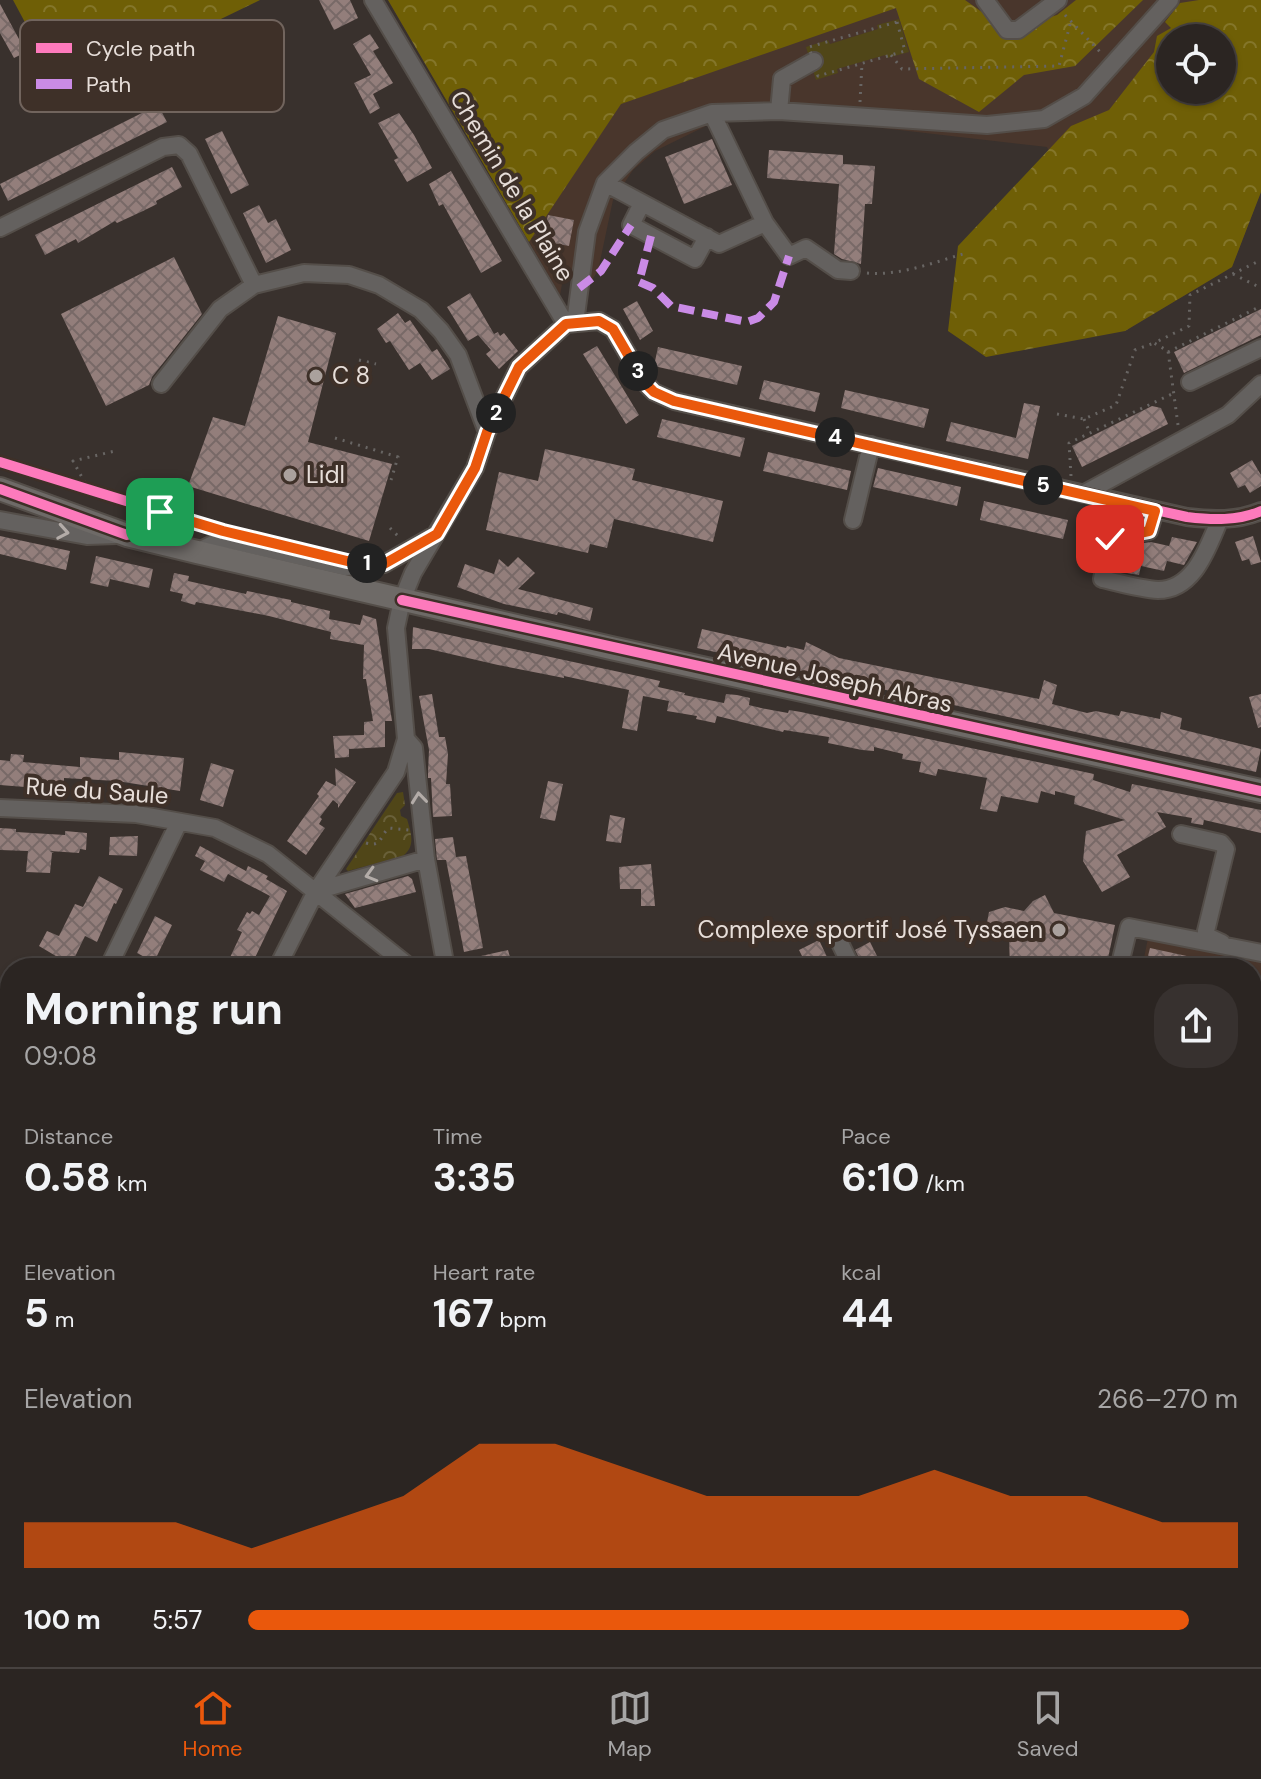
<!DOCTYPE html>
<meta charset="utf-8">
<style>
:root{--surface:#2b2522;--page:#37312f;--text:#f1f3f6;--muted:#a6a5a5;--line:#474240;--accent:#ea580c}
body{margin:0;font-family:"DM Sans",sans-serif;background:var(--page);color:var(--text);height:100vh;display:flex;flex-direction:column;font-size:30px;white-space:nowrap}
*{box-sizing:border-box;margin:0}
p{font-size:26px;color:var(--muted)}
.icon{flex:none;width:44px;height:44px;fill:none;stroke:currentColor;stroke-width:2;stroke-linecap:round;stroke-linejoin:round}
.map{position:relative;flex:1;overflow:hidden}
.panel{position:absolute;left:0px;top:958px;width:1262px;height:710px;display:flex;flex-direction:column;background:var(--surface);border-radius:32px 32px 0 0;box-shadow:0 2px 6px #0004,0 0 0 2px var(--line)}
.panel>*{flex:none}
.fabs{position:absolute;left:1156px;top:24px;display:grid;gap:16px}
.fabs a{display:grid;place-items:center;width:80px;height:80px;border-radius:50%;background:var(--surface);box-shadow:0 2px 6px #0004,0 0 0 2px var(--line);font-size:40px}
.pin{position:absolute;display:grid;place-items:center;width:68px;height:68px;color:#fff;margin:-34px;border-radius:16px;box-shadow:0 4px 12px #0006}
.km{position:absolute;width:40px;height:40px;margin:-20px;border-radius:50%;background:#222;color:#fff;font-size:22px;line-height:40px;text-align:center}
.round{display:grid;place-items:center;flex:none;width:84px;height:84px;border-radius:32px;background:var(--page)}
.overview{display:flex;align-items:center;justify-content:space-between;height:136px;padding:0 24px}
h1{font-size:44px;font-weight:700;line-height:60px}
.figures{display:grid;grid-template-columns:repeat(3,1fr);gap:12px;height:136px;padding:8px 24px}
.figures div{display:grid;align-content:center}
.figures b{font-size:40px;font-weight:700}
.figures small{font-size:22px;font-weight:400}
.figures p{font-size:22px}
.chart{height:224px;padding:16px 24px}
.chart p{display:flex;justify-content:space-between}
.chart svg{width:100%;height:144px;margin-top:8px;fill:var(--accent);opacity:.7}
ul{padding:0 24px;list-style:none;font-size:26px}
li{display:grid;grid-template-columns:128px 96px 1fr;align-items:center;height:60px}
li i{height:20px;border-radius:10px;background:var(--accent)}
.menu{display:flex;justify-content:space-around;align-items:center;height:112px;border-top:2px solid var(--line);background:var(--surface);font-size:22px;color:var(--muted)}
.menu a{display:grid;justify-items:center;gap:4px}
.menu .on{color:var(--accent)}
.map>svg:first-child{display:block}
.built{fill:#49362c;fill-rule:evenodd}
.grass{fill:#504618}
.forest{fill:url(#forest-crowns);fill-rule:evenodd}
.park{fill:url(#park-crowns)}
.building{fill:url(#building-cross-hatch)}
.lines{fill:none;stroke-linecap:round;stroke-linejoin:round}
.minor-casing{stroke:#544e49;stroke-width:20}
.major-casing{stroke:#544e49;stroke-width:26}
.path{stroke:#686563;stroke-width:3;stroke-dasharray:2 6;stroke-linecap:butt}
.minor{stroke:#64615f;stroke-width:16}
.major{stroke:#6e6a67;stroke-width:22}
.quiet{stroke:#ca8be6;stroke-width:8;stroke-dasharray:16 8;stroke-linecap:butt}
.cycleway-casing{stroke:#3e3028;stroke-width:15}
.cycleway{stroke:#fd7abc;stroke-width:10}
.oneway{stroke:#b3aca8}
.route-casing{stroke:#fff;stroke-width:16}
.route{stroke:#ea580c;stroke-width:10}
.poi-dot{fill:#aaa19d;stroke:#3e3028;stroke-width:3}
.labels{text-anchor:middle;stroke-width:8;stroke-linejoin:round;paint-order:stroke}
.street-label{font-size:24px;fill:#e7ded9;stroke:#3e3028}
.poi-label{font-size:24px;fill:#e7ded9;stroke:#3e3028;text-anchor:start}
.key{fill:#3e3028;stroke:#71645d;stroke-width:2}
.key-label{font-size:22px;fill:#e7ded9}
</style>
<div class="map">
<svg width="1261" height="1667" viewBox="0 0 1261 1667">
<defs>
<pattern id="forest-crowns" width="20" height="18" patternUnits="userSpaceOnUse" patternTransform="scale(2)"><rect width="20" height="18" fill="#6f5f06"/><path d="M2 6a3 3 0 1 1 6 0M12 15a3 3 0 1 1 6 0" fill="none" stroke="#84762a"/></pattern>
<pattern id="park-crowns" width="20" height="18" patternUnits="userSpaceOnUse" patternTransform="scale(2)"><rect width="20" height="18" fill="#504618"/><path d="M2 6a3 3 0 1 1 6 0M12 15a3 3 0 1 1 6 0" fill="none" stroke="#696039"/></pattern>
<pattern id="building-cross-hatch" width="8" height="8" patternUnits="userSpaceOnUse" patternTransform="scale(2)"><rect width="8" height="8" fill="#937e7b"/><path d="M0 0l8 8M0 8l8-8" fill="none" stroke="#786967"/></pattern>
</defs>
<rect width="100%" height="100%" fill="#39312d"/>
<path class="built" d="M388 0H1261V192L1232 267 1125 331 1047 147 839 123 757 117 706 126 655 151 633 170 613 200 598 271 590 283 563 279 560 295ZM1170 38H1222V90H1170Z
M1148 938 1261 960V1096L1252 1100V968H1142Z"/>
<path class="grass" d="M899 19 909 52 887 58 885 55 837 69 838 73 816 80 806 47 828 40 830 44 878 29 877 25Z"/>
<path class="forest" d="M13 0H260L64 95Z
M388 0H965L1007 30 1057 15 1076 0H1143L1075 66 1024 75 979 112 919 79 896 8 621 104 529 242Z
M1199 0H1261V192L1232 267 1125 331 986 357 948 331 958 246 1071 126 1109 110 1154 52 1157 36 1171 28 1165 22 1180 3ZM1222 38V90H1170V38Z"/>
<path class="park" d="M403 792 405 805 400 810 401 816 407 819C411 833 416 846 403 856L348 871 346 869 397 793Z"/>
<path class="building" d="M319 0H350L358 18 334 30Z
M0 4 26 52 14 58 0 33Z
M370 34 379 48 373 51 393 83 373 94 380 108 370 114 354 83 371 75 353 44Z
M158 105 167 122 8 201 0 184Z
M399 113 414 135 432 168 407 182 394 160 398 158 378 123Z
M222 131 249 185 231 194 205 139Z
M712 139 732 185 684 204 665 157Z
M769 150 843 155V164L875 166 872 204H865L861 264 842 259 834 254 839 184 767 178Z
M172 167 182 187 156 201 157 204 143 211 117 223 115 221 78 243 76 239 45 255 35 235Z
M451 171 502 261 481 273 443 204 439 206 429 184Z
M259 205 268 223 276 219 291 250 266 263 243 213Z
M548 215 574 220 569 246 542 241Z
M174 257 202 314 152 377 149 385 106 406 61 314Z
M470 293 494 334 498 332 500 336 504 333 518 351 499 369 486 354 491 350 478 335 468 341 447 307Z
M637 301 653 331 640 340 623 309Z
M1261 309V335L1184 373 1174 352Z
M398 313 405 323 410 320 432 352 437 349 450 369 432 380 420 363 409 370 390 341 386 343 377 329Z
M278 316 336 333 308 442 392 464 369 541 188 486 213 417 245 426Z
M597 346 639 415 626 424 583 354Z
M658 347 742 366 737 385 654 366Z
M764 380 820 393 815 412 759 399Z
M845 390 929 409 924 428 841 408Z
M1024 403 1040 406 1028 459 946 441 951 422 1016 438Z
M1152 406 1161 408 1168 424 1082 467 1072 446Z
M662 419 745 438 740 457 657 437Z
M545 449 635 469 632 480 723 501 713 542 614 519 607 548 590 544 588 553 486 530 499 472 538 481Z
M768 452 851 471 847 490 763 471Z
M1252 460 1261 475V486L1250 493 1245 485 1238 488 1230 473Z
M878 468 961 487 957 506 873 487Z
M984 501 1068 520 1063 539 980 520Z
M0 536 70 551 66 570 0 554Z
M1253 536 1261 562 1251 565 1249 559 1242 561 1235 542Z
M1172 537 1197 542 1184 565 1167 561 1164 571 1141 566 1139 575 1115 571 1119 548 1127 547 1143 550 1144 543 1151 542 1169 546Z
M96 556 153 569 149 588 110 579 108 587 90 583Z
M518 557 535 573 518 589 593 608 590 621 558 612 557 615 504 604 457 587 465 564 494 574 499 559 508 567Z
M174 573 189 576 188 581 246 594 247 591 291 600V602L330 611 329 619 360 625 363 615 376 619 392 721H385V747L349 749V757L335 758 333 736 364 735V722L373 721 366 679H363L364 645 330 639 331 632 269 616 196 602 195 605 181 601 183 594 170 591Z
M413 627 647 678 660 681 658 687 685 693 684 695 724 703 726 694 737 695 750 698 749 705 761 708 788 713 789 710 801 712 1094 774 1093 780 1130 792 1132 784 1261 810V833L1204 820 1203 825 1191 823 1192 818 1157 812 1166 827 1117 855 1130 877 1102 892 1083 861 1086 831 1125 820 1074 804 1075 796 1055 791V795L1041 791 1038 803 1001 796 997 812 980 809 987 778 938 769 936 776 919 772 921 762 902 759 903 754 874 747V751L862 750 828 743 829 737 784 730 783 732 717 716 715 723 696 719 697 716 667 711 669 701 643 696 637 731 622 728 629 690 564 676V678L498 665 429 649H412Z
M702 629 786 648 787 646 804 650 806 642 839 658 1039 699 1044 680 1057 685 1052 704 1087 713 1096 711 1119 716 1121 711 1160 719 1161 712 1182 718 1180 729 1261 749 1256 772 697 648Z
M432 694 439 737H445L448 754 446 784H450L452 816 433 817 431 778H428V772L429 750 419 696Z
M1261 694V727L1258 728 1249 697Z
M119 752 184 758 180 791 117 781 64 778V787L50 786V789L0 785V760L10 761 11 754 24 755 23 762 80 767V757L119 760Z
M211 763 234 770 223 807 200 800Z
M335 768 356 782 338 808V804L333 800 320 817 322 819 319 824 325 828 306 855 287 841 319 796 317 794 326 781 336 786Z
M548 781 563 784 555 821 540 818Z
M610 815 625 818 621 843 606 841Z
M0 828 16 829V832L65 835V831L87 833 86 850 80 849 79 853 50 851 54 853H52L50 873 26 872 28 851 0 850Z
M138 836 137 856 109 855 110 837Z
M453 837 456 857 466 856 483 948 464 952 446 860H437L435 839Z
M200 846 246 871 248 866 268 876 266 879 287 891 250 968H225L242 932 237 930 247 912 250 914 252 911 259 915 270 896 228 874 224 882 200 870 205 861 195 856Z
M651 864 655 906H641V889H620L619 867Z
M99 876 123 889 116 904 114 903 97 942 85 936 71 965 39 946 47 931 59 936 75 904 83 907Z
M408 876 412 879 416 892 355 908 345 894Z
M1045 895 1054 913 1115 925 1106 968H1010L1009 937 985 933 989 912 1005 907 1024 911 1033 901Z
M155 916 172 925 154 962 137 953Z
M819 940 828 959 808 968 799 950Z
M870 942 883 968H864L855 950Z
M1150 948 1219 963V968H1145Z
M508 950 513 968H484L481 956Z"/>
<g class="lines">
<defs>
<path id="minor" d="M373 0 566 324
M985 0 1007 30H1018L1058 0
M779 111 782 79 814 61
M605 183 719 244 765 223 712 113
M642 203 631 225 695 259 707 237
M765 223 789 256 806 248 838 270 851 271
M0 228 163 147 179 145 189 154 254 285
M575 323 587 232 605 183 636 152 663 130 712 113 779 111 987 125 1044 119 1084 96 1170 0
M566 324 599 321 613 329 644 382 654 392 674 401 1187 517C1212 520 1238 521 1261 511
M1190 382 1261 348
M161 384 220 309 254 285 304 273 349 275 379 285 421 310 441 331 458 355 487 432
M1083 494 1228 415 1261 384
M1155 511 1149 531 1110 539 1102 579C1120 583 1140 589 1158 590 1195 590 1208 546 1220 519
M0 520 87 536 117 535
M853 520 871 445
M197 552 223 539 345 567 370 566 384 564 435 535
M406 739 414 748 426 859 446 968
M0 808 136 814 215 828 268 854 411 968
M1181 834 1221 843 1226 849 1206 931 1209 937 1222 943
M316 891 426 859
M839 941 852 968
M108 968 179 822
M277 968 316 891 396 772 406 739 396 628 402 600 413 573 475 468 487 432 519 367 566 324
M1119 968 1129 927 1261 953
M0 1141H10
M1252 1148 1261 1140
M1252 1169 1261 1160
M0 1189 10 1168
M0 1336 10 1337
M279 1658 280 1667
M525 1658 528 1667
M82 1667 83 1658
M559 1667 563 1658
M1021 1667 1056 1658
M1122 1667 1126 1658"/>
<path id="major" d="M0 489 127 535 197 552 611 648 1261 791"/>
</defs>
<use href="#minor" class="minor-casing"/>
<use href="#major" class="major-casing"/>
<path class="path" d="M1065 15 1103 55
M897 22 905 51 818 76 809 47Z
M891 55 902 69 1059 66 1071 21
M860 102 862 63
M867 273C899 276 932 263 963 254
M1233 274 1261 288
M1168 352 1261 306
M359 360 376 364
M1057 414 1084 419 1116 405 1135 350 1154 343
M1084 419 1090 433
M1178 425 1168 351 1154 343 1189 326 1190 295 1261 260
M335 438 398 457 391 480
M1071 476 1069 443 1174 393
M89 490 73 461 115 451
M390 528 400 538
M366 843C382 848 380 835 389 828L409 830"/>
<use href="#minor" class="minor"/>
<use href="#major" class="major"/>
<path class="quiet" d="M651 236 639 282 653 288 671 306 747 322 758 318 774 302 789 256
M579 288 601 271 631 225"/>
<defs>
<path id="cycleway" d="M566 324 599 321 613 329 644 382 654 392 674 401 1187 517C1212 520 1238 521 1261 511
M0 462 223 531 347 561 384 564 437 534
M0 489 127 535
M402 600 1261 791"/>
</defs>
<use href="#cycleway" class="cycleway-casing"/>
<use href="#cycleway" class="cycleway"/>
</g>
<defs><path id="oneway-chevron" d="M-2-3.5L2.5 0L-2 3.5" fill="none" stroke-width="1.6" stroke-linecap="round" stroke-linejoin="round" transform="scale(2)"/></defs>
<g class="oneway">
<use href="#oneway-chevron" transform="translate(63 532) rotate(10)"/>
<use href="#oneway-chevron" transform="translate(419 798) rotate(-96)"/>
<use href="#oneway-chevron" transform="translate(371 875) rotate(164)"/>
</g>
<g class="lines">
<defs>
<path id="route" d="M160 512 223 531 347 561 384 564 437 534 475 468 487 432 519 367 566 324 599 321 613 329 644 382 654 392 674 401 1155 511 1149 531 1110 539"/>
</defs>
<use href="#route" class="route-casing"/>
<use href="#route" class="route"/>
</g>
<g class="poi-dot">
<circle cx="316" cy="376" r="8"/>
<circle cx="290" cy="475" r="8"/>
<circle cx="1059" cy="930" r="8"/>
</g>
<g class="labels">
<g class="street-label">
<text transform="translate(512 186) rotate(59)" y="8">Chemin de la Plaine</text>
<text transform="translate(835 678) rotate(13)" y="8">Avenue Joseph Abras</text>
<text transform="translate(97 791) rotate(4)" y="8">Rue du Saule</text>
</g>
<g class="poi-label">
<text x="332" y="384">C 8</text>
<text x="306" y="483">Lidl</text>
<text x="1043" y="938" text-anchor="end">Complexe sportif José Tyssaen</text>
</g>
</g>
<rect x="20" y="20" width="264" height="92" rx="12" class="key"/>
<rect x="36" y="43" width="36" height="10" fill="#fd7abc"/>
<rect x="36" y="79" width="36" height="10" fill="#ca8be6"/>
<g class="key-label">
<text x="86" y="56">Cycle path</text>
<text x="86" y="92">Path</text>
</g>
</svg>
<div class="fabs">
<a><svg class="icon" aria-label="locate" viewBox="0 0 24 24"><circle cx="12" cy="12" r="6"/><path d="M12 2v4M12 18v4M2 12h4M18 12h4"/></svg></a>
</div>
<div class="pin" style="left:160px;top:512px;background:#1e9e55"><svg class="icon" aria-label="arrive" viewBox="0 0 24 24"><path d="M6 21V4h12l-3 4 3 4H6"/></svg></div>
<div class="pin" style="left:1110px;top:539px;background:#d93025"><svg class="icon" aria-label="check" viewBox="0 0 24 24"><path d="M5 12l5 5 9-10"/></svg></div>
<b class="km" style="left:367px;top:563px">1</b>
<b class="km" style="left:496px;top:413px">2</b>
<b class="km" style="left:638px;top:371px">3</b>
<b class="km" style="left:835px;top:437px">4</b>
<b class="km" style="left:1043px;top:485px">5</b>
<section class="panel">
<div class="overview"><div><h1>Morning run</h1><p>09:08</p></div><a class="round"><svg class="icon" aria-label="share" viewBox="0 0 24 24"><path d="M12 15V3M7 8l5-5 5 5M5 13v7h14v-7"/></svg></a></div>
<div class="figures">
<div><p>Distance</p><b>0.58<small> km</small></b></div>
<div><p>Time</p><b>3:35</b></div>
<div><p>Pace</p><b>6:10<small> /km</small></b></div>
</div>
<div class="figures">
<div><p>Elevation</p><b>5<small> m</small></b></div>
<div><p>Heart rate</p><b>167<small> bpm</small></b></div>
<div><p>kcal</p><b>44</b></div>
</div>
<div class="chart"><p><span>Elevation</span>266–270 m</p>
<svg viewBox="0 0 160 44" preserveAspectRatio="none"><path d="M0 44V30L10 30L20 30L30 38L40 30L50 22L60 6L70 6L80 14L90 22L100 22L110 22L120 14L130 22L140 22L150 30L160 30V44z"/></svg>
</div>
<ul>
<li><b>100 m</b>5:57<i style="width:95%"></i></li>
</ul>
</section>
</div>
<nav class="menu">
<a class="on"><svg class="icon" aria-label="home" viewBox="0 0 24 24"><path d="M3 11l9-7 9 7M6 9v11h12V9"/></svg>Home</a>
<a><svg class="icon" aria-label="map" viewBox="0 0 24 24"><path d="M3 6l6-2 6 2 6-2v14l-6 2-6-2-6 2zM9 4v14M15 6v14"/></svg>Map</a>
<a><svg class="icon" aria-label="saved" viewBox="0 0 24 24"><path d="M7 4h10v16l-5-4-5 4z"/></svg>Saved</a>
</nav>
